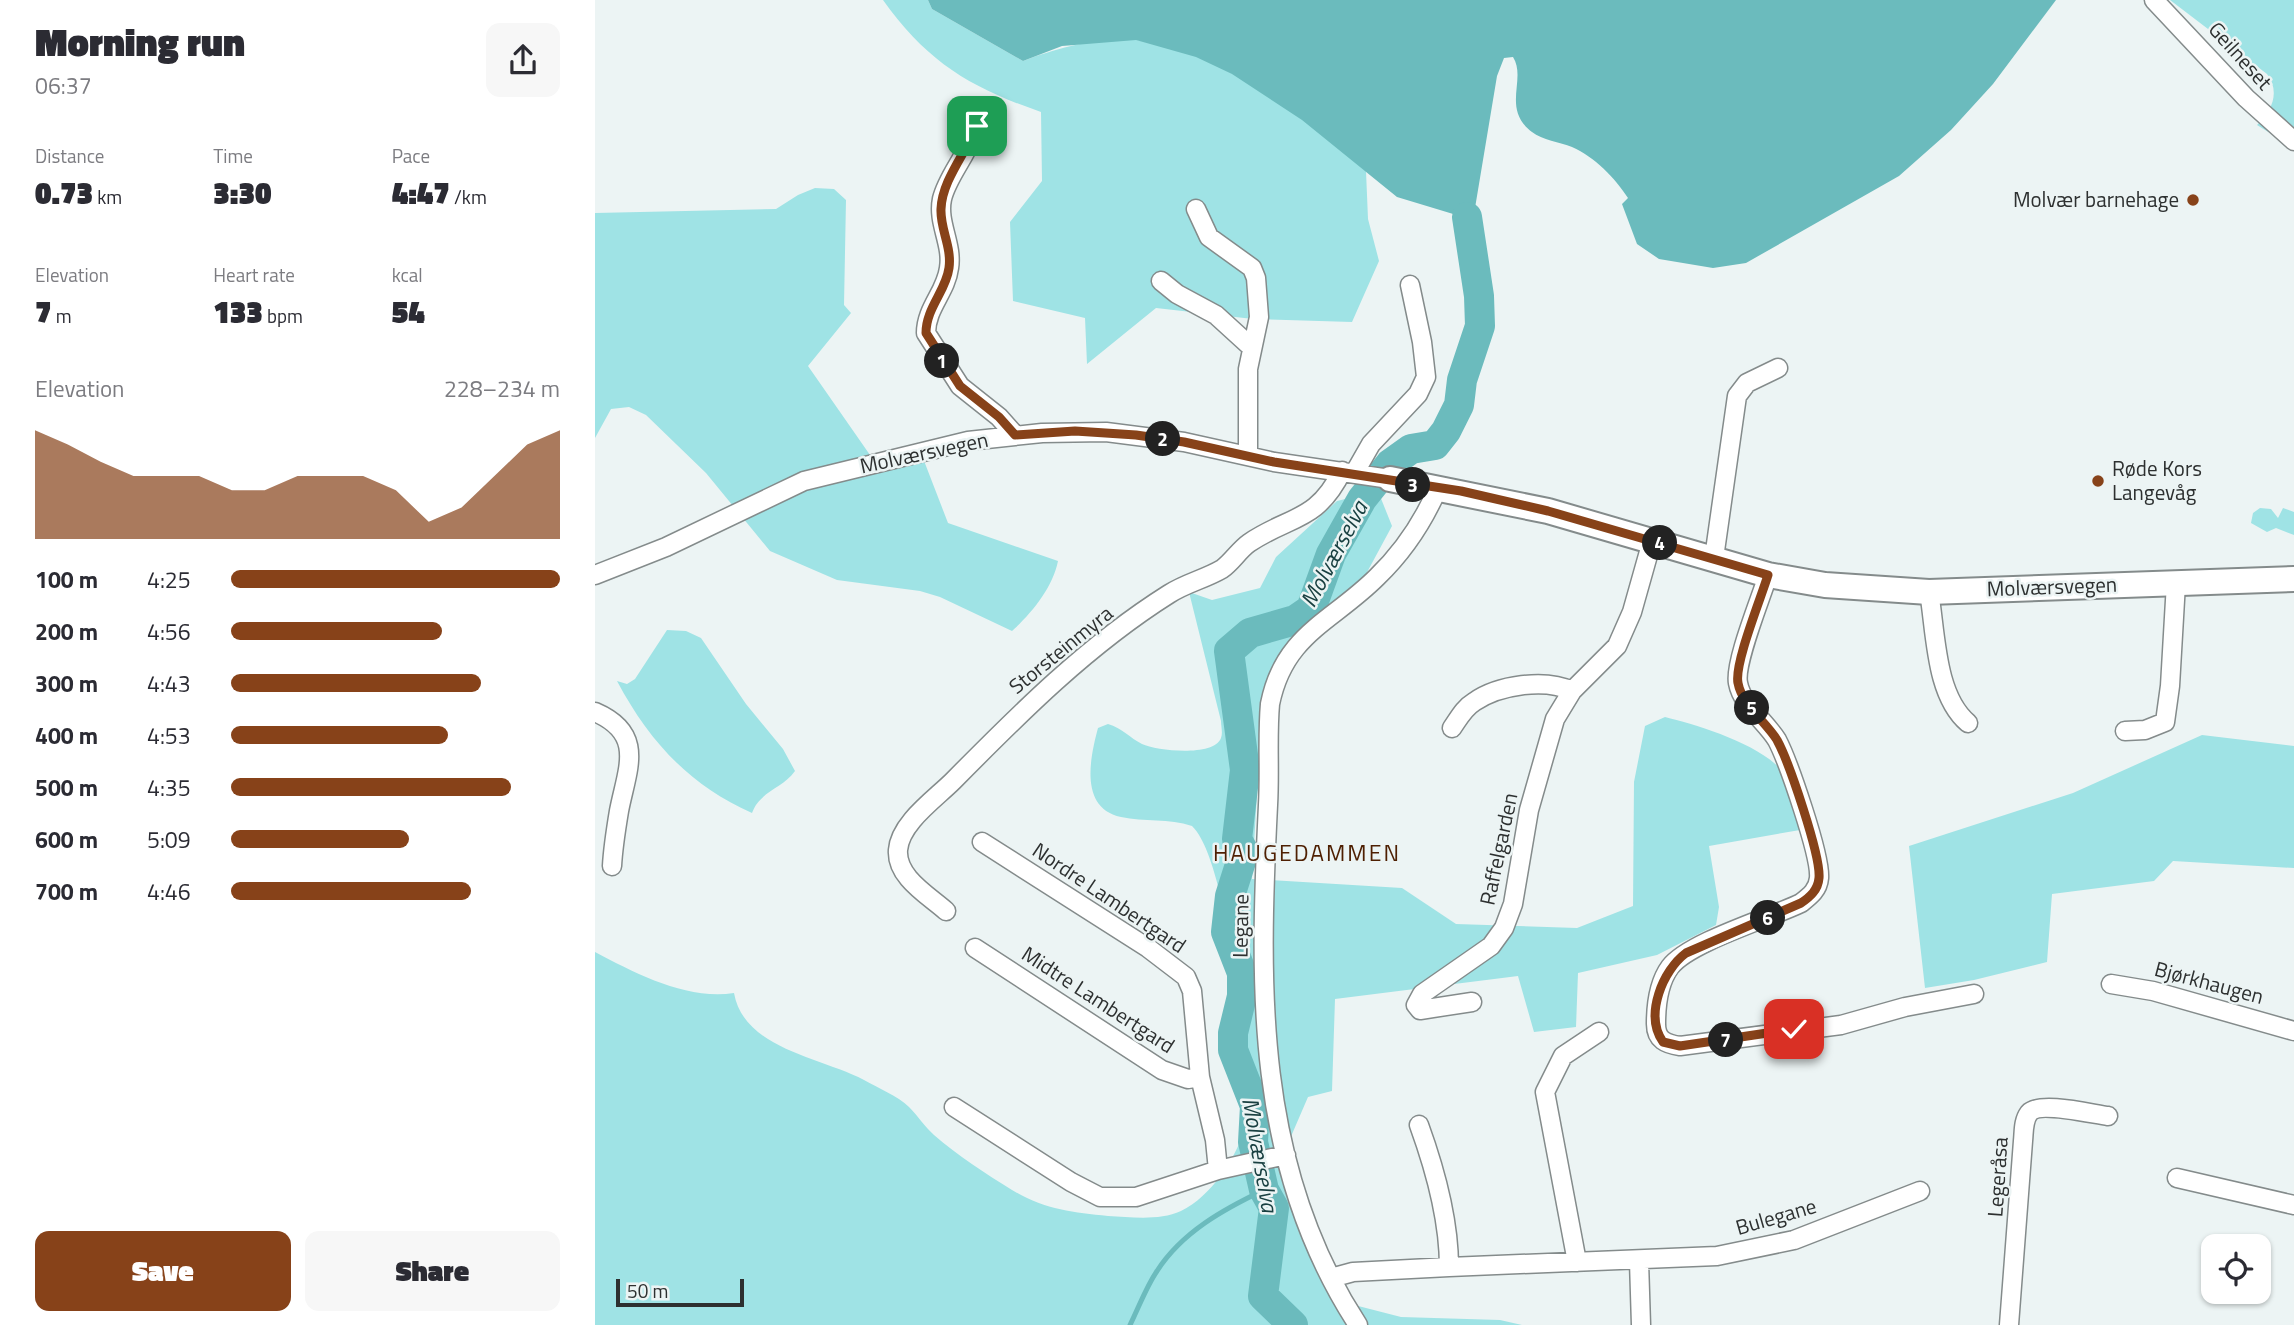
<!DOCTYPE html>
<meta charset="utf-8">
<style>
:root{--surface:#fff;--page:#f7f7f7;--text:#2b2b33;--muted:#7c7c81;--accent:#874219}
body{margin:0;font-family:"Titillium Web",sans-serif;background:var(--page);color:var(--text);height:100vh;display:flex;flex-direction:column;font-size:26px;white-space:nowrap}
*{box-sizing:border-box;margin:0}
p{font-size:23px;color:var(--muted)}
.icon{flex:none;width:38px;height:38px;fill:none;stroke:currentColor;stroke-width:2;stroke-linecap:round;stroke-linejoin:round}
.map{position:relative;flex:1;overflow:hidden}
.details{display:flex;flex-direction:column;background:var(--surface);width:595px}
.details>*{flex:none}
.buttons{position:absolute;left:1606px;top:1234px;display:grid;gap:14px}
.buttons a{display:grid;place-items:center;width:70px;height:70px;border-radius:14px;background:var(--surface);box-shadow:0 2px 5px #0004;font-size:35px}
.scale{position:absolute;left:21px;bottom:18px;width:128px;box-sizing:border-box;padding-left:7px;border:4px solid #2d3030;border-top:0;font-size:19px;line-height:24px;white-space:nowrap;color:#2d3030;-webkit-text-stroke:5px #ecf4f4;paint-order:stroke}
.pin{position:absolute;display:grid;place-items:center;width:60px;height:60px;color:#fff;margin:-30px;border-radius:14px;box-shadow:0 4px 10px #0006}
.km{position:absolute;width:35px;height:35px;margin:-18px;border-radius:50%;background:#222;color:#fff;font-size:19px;line-height:35px;text-align:center}
.round{display:grid;place-items:center;flex:none;width:74px;height:74px;border-radius:14px;background:var(--page)}
.overview{display:flex;align-items:center;justify-content:space-between;height:119px;padding:0 35px}
h1{font-size:38px;font-weight:800;line-height:52px}
.stats{display:grid;grid-template-columns:repeat(3,1fr);gap:10px;height:119px;padding:7px 35px}
.stats div{display:grid;align-content:center}
.stats b{font-size:30px;font-weight:800}
.stats small{font-size:19px;font-weight:400}
.stats p{font-size:19px}
.chart{height:196px;padding:14px 35px}
.chart p{display:flex;justify-content:space-between}
.chart svg{width:100%;height:126px;margin-top:7px;fill:var(--accent);opacity:.7}
.cta{display:flex;gap:14px;margin-top:auto;padding:14px 35px}
.cta a{flex:1;height:80px;border-radius:14px;background:var(--accent);color:#fff;font-size:28px;font-weight:800;line-height:80px;text-align:center}
.cta a+a{background:var(--page);color:var(--text)}
ul{padding:0 35px;list-style:none;font-size:23px}
li{display:grid;grid-template-columns:112px 84px 1fr;align-items:center;height:52px}
li i{height:18px;border-radius:9px;background:var(--accent)}
main{display:flex;flex:1;min-height:0}
.map>svg:first-child{display:block}
.green{fill:#9fe3e5}
.water{fill:#6bbbbd}
.lines{fill:none;stroke-linecap:round;stroke-linejoin:round}
.stream{stroke:#6bbbbd;stroke-width:5}
.river{stroke:#6bbbbd;stroke-width:30}
.street-casing{stroke:#848b8b;stroke-width:21}
.secondary-casing{stroke:#848b8b;stroke-width:28}
.street{stroke:#fff;stroke-width:18}
.secondary{stroke:#fff;stroke-width:24}
.route-casing{stroke:#fff;stroke-width:14}
.route{stroke:#874219;stroke-width:9}
.poi-dot{fill:#874219;stroke:#ecf4f4;stroke-width:2.5}
.labels{text-anchor:middle;stroke-width:5;stroke-linejoin:round;paint-order:stroke}
.street-label{font-size:21px;fill:#2d3030;stroke:#ecf4f4}
.poi-label{font-size:21px;fill:#2d3030;stroke:#ecf4f4;text-anchor:end}
.water-label{font-size:23px;font-style:italic;fill:#194041;stroke:#ecf4f4}
.neighbourhood-label{font-size:23px;letter-spacing:2px;fill:#4e1f02;stroke:#ecf4f4}
</style>
<main>
<section class="details">
<div class="overview"><div><h1>Morning run</h1><p>06:37</p></div><a class="round"><svg class="icon" aria-label="share" viewBox="0 0 24 24"><path d="M12 15V3M7 8l5-5 5 5M5 13v7h14v-7"/></svg></a></div>
<div class="stats">
<div><p>Distance</p><b>0.73<small> km</small></b></div>
<div><p>Time</p><b>3:30</b></div>
<div><p>Pace</p><b>4:47<small> /km</small></b></div>
</div>
<div class="stats">
<div><p>Elevation</p><b>7<small> m</small></b></div>
<div><p>Heart rate</p><b>133<small> bpm</small></b></div>
<div><p>kcal</p><b>54</b></div>
</div>
<div class="chart"><p><span>Elevation</span>228–234 m</p>
<svg viewBox="0 0 160 44" preserveAspectRatio="none"><path d="M0 44V6L10 11L20 17L30 22L40 22L50 22L60 27L70 27L80 22L90 22L100 22L110 27L120 38L130 33L140 22L150 11L160 6V44z"/></svg>
</div>
<ul>
<li><b>100 m</b>4:25<i style="width:100%"></i></li>
<li><b>200 m</b>4:56<i style="width:64%"></i></li>
<li><b>300 m</b>4:43<i style="width:76%"></i></li>
<li><b>400 m</b>4:53<i style="width:66%"></i></li>
<li><b>500 m</b>4:35<i style="width:85%"></i></li>
<li><b>600 m</b>5:09<i style="width:54%"></i></li>
<li><b>700 m</b>4:46<i style="width:73%"></i></li>
</ul>
<div class="cta"><a>Save</a><a>Share</a></div>
</section>
<div class="map">
<svg width="1699" height="1325" viewBox="0 0 1699 1325">
<rect width="100%" height="100%" fill="#ecf4f4"/>
<path class="green" d="M288 0H333L337 9 428 61C462 48 505 36 542 40 623 49 711 119 771 171L773 219 784 261 757 322 658 319 561 308 492 364 490 318 418 301 415 222 447 181 446 112C376 88 332 62 288 0Z
M1575 0H1699V148L1662 125C1678 110 1685 91 1672 74Z
M220 188 239 189 251 200 249 305 256 313 213 366 275 455 326 453 353 523 463 561C458 587 437 613 417 631L345 597 325 591 242 580 175 551 111 473 51 415 34 407 16 409 0 438V213L181 209 203 195Z
M783 491 797 526 763 589 698 636 668 689 657 879 807 888 861 924 982 928 1038 906 1039 782 1050 726 1070 717C1102 725 1174 746 1191 777 1199 791 1200 813 1205 830L1114 846 1124 907 1121 925 1062 955 983 973 981 1027 939 1032 923 976 740 999 737 1091 713 1097 688 1155 736 1299 806 1317 905 1320 927 1325H0V952C42 974 91 1000 139 993 149 1049 225 1057 269 1080 283 1088 303 1096 314 1107 323 1116 330 1127 339 1135 362 1155 391 1174 417 1190 448 1209 478 1213 513 1216 536 1217 564 1221 586 1211 616 1197 644 1155 651 1123 655 1105 653 1084 653 1065 646 1016 629 856 597 826 574 818 549 822 526 817 484 808 495 758 503 728L513 724C527 728 535 738 547 744 562 751 619 757 626 738 628 733 626 726 626 721L594 592 617 600 665 588 681 557 742 501Z
M1665 508 1676 509 1683 518 1688 508 1699 512V535L1681 528 1672 532 1656 523 1658 513Z
M72 630 91 631 106 638 151 704 188 749 200 771C187 789 165 791 157 813 94 785 54 741 22 681L32 684 40 679Z
M1607 735 1699 746V868L1578 861 1559 881 1457 894 1452 962 1379 980 1330 988 1314 846 1478 793Z"/>
<path class="water" d="M333 0H1461L1398 84 1356 130 1304 176 1151 263 1118 268 1064 259 1042 244 1027 204 1033 198C1020 178 1000 157 977 147 965 142 947 140 937 132 906 109 932 79 918 57L909 58 902 76 878 220 802 197 707 120 637 74 601 57 541 40 467 46 428 61 337 9Z"/>
<g class="lines">
<path class="stream" d="M535 1325C544 1307 551 1287 562 1271 587 1232 629 1209 669 1190"/>
<path class="river" d="M698 1325 668 1296 679 1208 669 1190 658 1142 660 1106 638 1050V1033L647 996V973L631 932 635 896 649 852 642 839 650 770 634 651 655 633 700 620 716 609 736 554 767 499 795 464 816 449 840 445 851 431 864 405 867 380 885 326 884 296 872 217"/>
<defs>
<path id="street" d="M1559 0 1651 98 1699 141
M380 110C386 143 354 169 347 199 342 223 358 244 354 268 351 292 331 308 331 333L365 386 404 417 420 435
M601 209 614 237 657 268 661 278 664 317 653 369V455
M566 281 582 294 621 315 655 346
M760 472 776 444 823 394 831 377 827 342 815 285
M1119 558 1142 396 1152 383 1183 368
M0 575 71 547 209 481 373 441 447 433 511 432 589 442 679 462 795 479
M1173 575C1166 598 1139 663 1143 683 1147 705 1171 722 1182 740 1193 761 1226 856 1224 878 1223 890 1215 896 1206 903 1175 918 1094 942 1075 967 1064 982 1061 1005 1061 1024 1061 1040 1071 1044 1085 1046L1246 1025 1310 1007 1379 994
M1334 592C1341 633 1340 695 1373 723
M0 712C51 734 32 769 24 811 21 829 18 848 17 866
M857 728C864 718 869 708 879 702 903 685 950 678 977 691
M1530 731 1550 730 1570 722 1575 686 1581 583
M387 842 553 948 591 977 597 991 605 1077 620 1140 623 1170
M351 911C333 895 301 877 303 850 305 823 340 799 358 781 425 713 493 645 574 594 591 583 610 579 627 569 637 562 644 550 654 543 695 515 721 523 747 471
M380 948 567 1070 593 1079 605 1077
M1516 984 1558 991 1699 1031
M877 1002 825 1010 821 1005 827 994 896 946 909 928 918 904 934 810 960 719 977 691 1022 646 1037 612 1057 541
M359 1107 476 1182 505 1197H541L623 1170 691 1155
M824 1125C840 1169 854 1219 854 1267
M1582 1178 1699 1205
M1044 1261 1046 1325
M982 1262 950 1092 968 1056 1004 1032
M736 1278 758 1272 854 1267 1122 1256 1199 1240 1325 1191
M763 1325C659 1166 664 986 673 805 675 771 672 737 675 704 689 634 737 622 782 577 809 551 827 524 842 490
M1414 1325 1428 1141C1429 1132 1428 1121 1434 1113 1444 1101 1497 1114 1513 1116"/>
<path id="secondary" d="M795 479 953 511 1173 575 1230 585 1334 592 1699 579"/>
</defs>
<use href="#street" class="street-casing"/>
<use href="#secondary" class="secondary-casing"/>
<use href="#street" class="street"/>
<use href="#secondary" class="secondary"/>
</g>
<g class="lines">
<defs>
<path id="route" d="M382 126C371 153 347 180 346 209 345 229 357 247 354 268 351 291 331 308 331 333L365 386 404 417 420 435 480 431 541 435 589 442 679 462 866 491 953 511 1173 575C1166 598 1139 664 1143 683 1147 705 1171 722 1182 740 1194 762 1226 856 1224 878 1223 890 1215 897 1206 903L1091 953C1068 970 1049 1015 1068 1042L1085 1046 1199 1029"/>
</defs>
<use href="#route" class="route-casing"/>
<use href="#route" class="route"/>
</g>
<g class="poi-dot">
<circle cx="1598" cy="200" r="7"/>
<circle cx="1503" cy="481" r="7"/>
</g>
<g class="labels">
<g class="street-label">
<text transform="translate(1645 56) rotate(48)" y="7">Geilneset</text>
<text transform="translate(329 453) rotate(-12)" y="7">Molværsvegen</text>
<text transform="translate(1457 587) rotate(-2)" y="7">Molværsvegen</text>
<text transform="translate(466 650) rotate(-39)" y="7">Storsteinmyra</text>
<text transform="translate(904 849) rotate(-78)" y="7">Raffelgarden</text>
<text transform="translate(514 898) rotate(34)" y="7">Nordre Lambertgard</text>
<text transform="translate(646 926) rotate(-89)" y="7">Legane</text>
<text transform="translate(1614 983) rotate(15)" y="7">Bjørkhaugen</text>
<text transform="translate(503 1000) rotate(33)" y="7">Midtre Lambertgard</text>
<text transform="translate(1403 1177) rotate(-86)" y="7">Legeråsa</text>
<text transform="translate(1181 1217) rotate(-16)" y="7">Bulegane</text>
</g>
<g class="poi-label">
<text x="1584" y="207">Molvær barnehage</text>
<text x="1517" y="476" text-anchor="start">Røde Kors<tspan x="1517" dy="24">Langevåg</tspan></text>
</g>
<g class="water-label">
<text transform="translate(739 554) rotate(-62)" y="8">Molværselva</text>
<text transform="translate(665 1155) rotate(80)" y="8">Molværselva</text>
</g>
<g class="neighbourhood-label">
<text x="712" y="861">HAUGEDAMMEN</text>
</g>
</g>
</svg>
<div class="buttons">
<a><svg class="icon" aria-label="locate" viewBox="0 0 24 24"><circle cx="12" cy="12" r="6"/><path d="M12 2v4M12 18v4M2 12h4M18 12h4"/></svg></a>
</div>
<div class="scale">50 m</div>
<div class="pin" style="left:382px;top:126px;background:#1e9e55"><svg class="icon" aria-label="arrive" viewBox="0 0 24 24"><path d="M6 21V4h12l-3 4 3 4H6"/></svg></div>
<div class="pin" style="left:1199px;top:1029px;background:#d93025"><svg class="icon" aria-label="check" viewBox="0 0 24 24"><path d="M5 12l5 5 9-10"/></svg></div>
<b class="km" style="left:347px;top:361px">1</b>
<b class="km" style="left:568px;top:439px">2</b>
<b class="km" style="left:818px;top:485px">3</b>
<b class="km" style="left:1065px;top:543px">4</b>
<b class="km" style="left:1157px;top:708px">5</b>
<b class="km" style="left:1173px;top:918px">6</b>
<b class="km" style="left:1131px;top:1040px">7</b>
</div>
</main>
